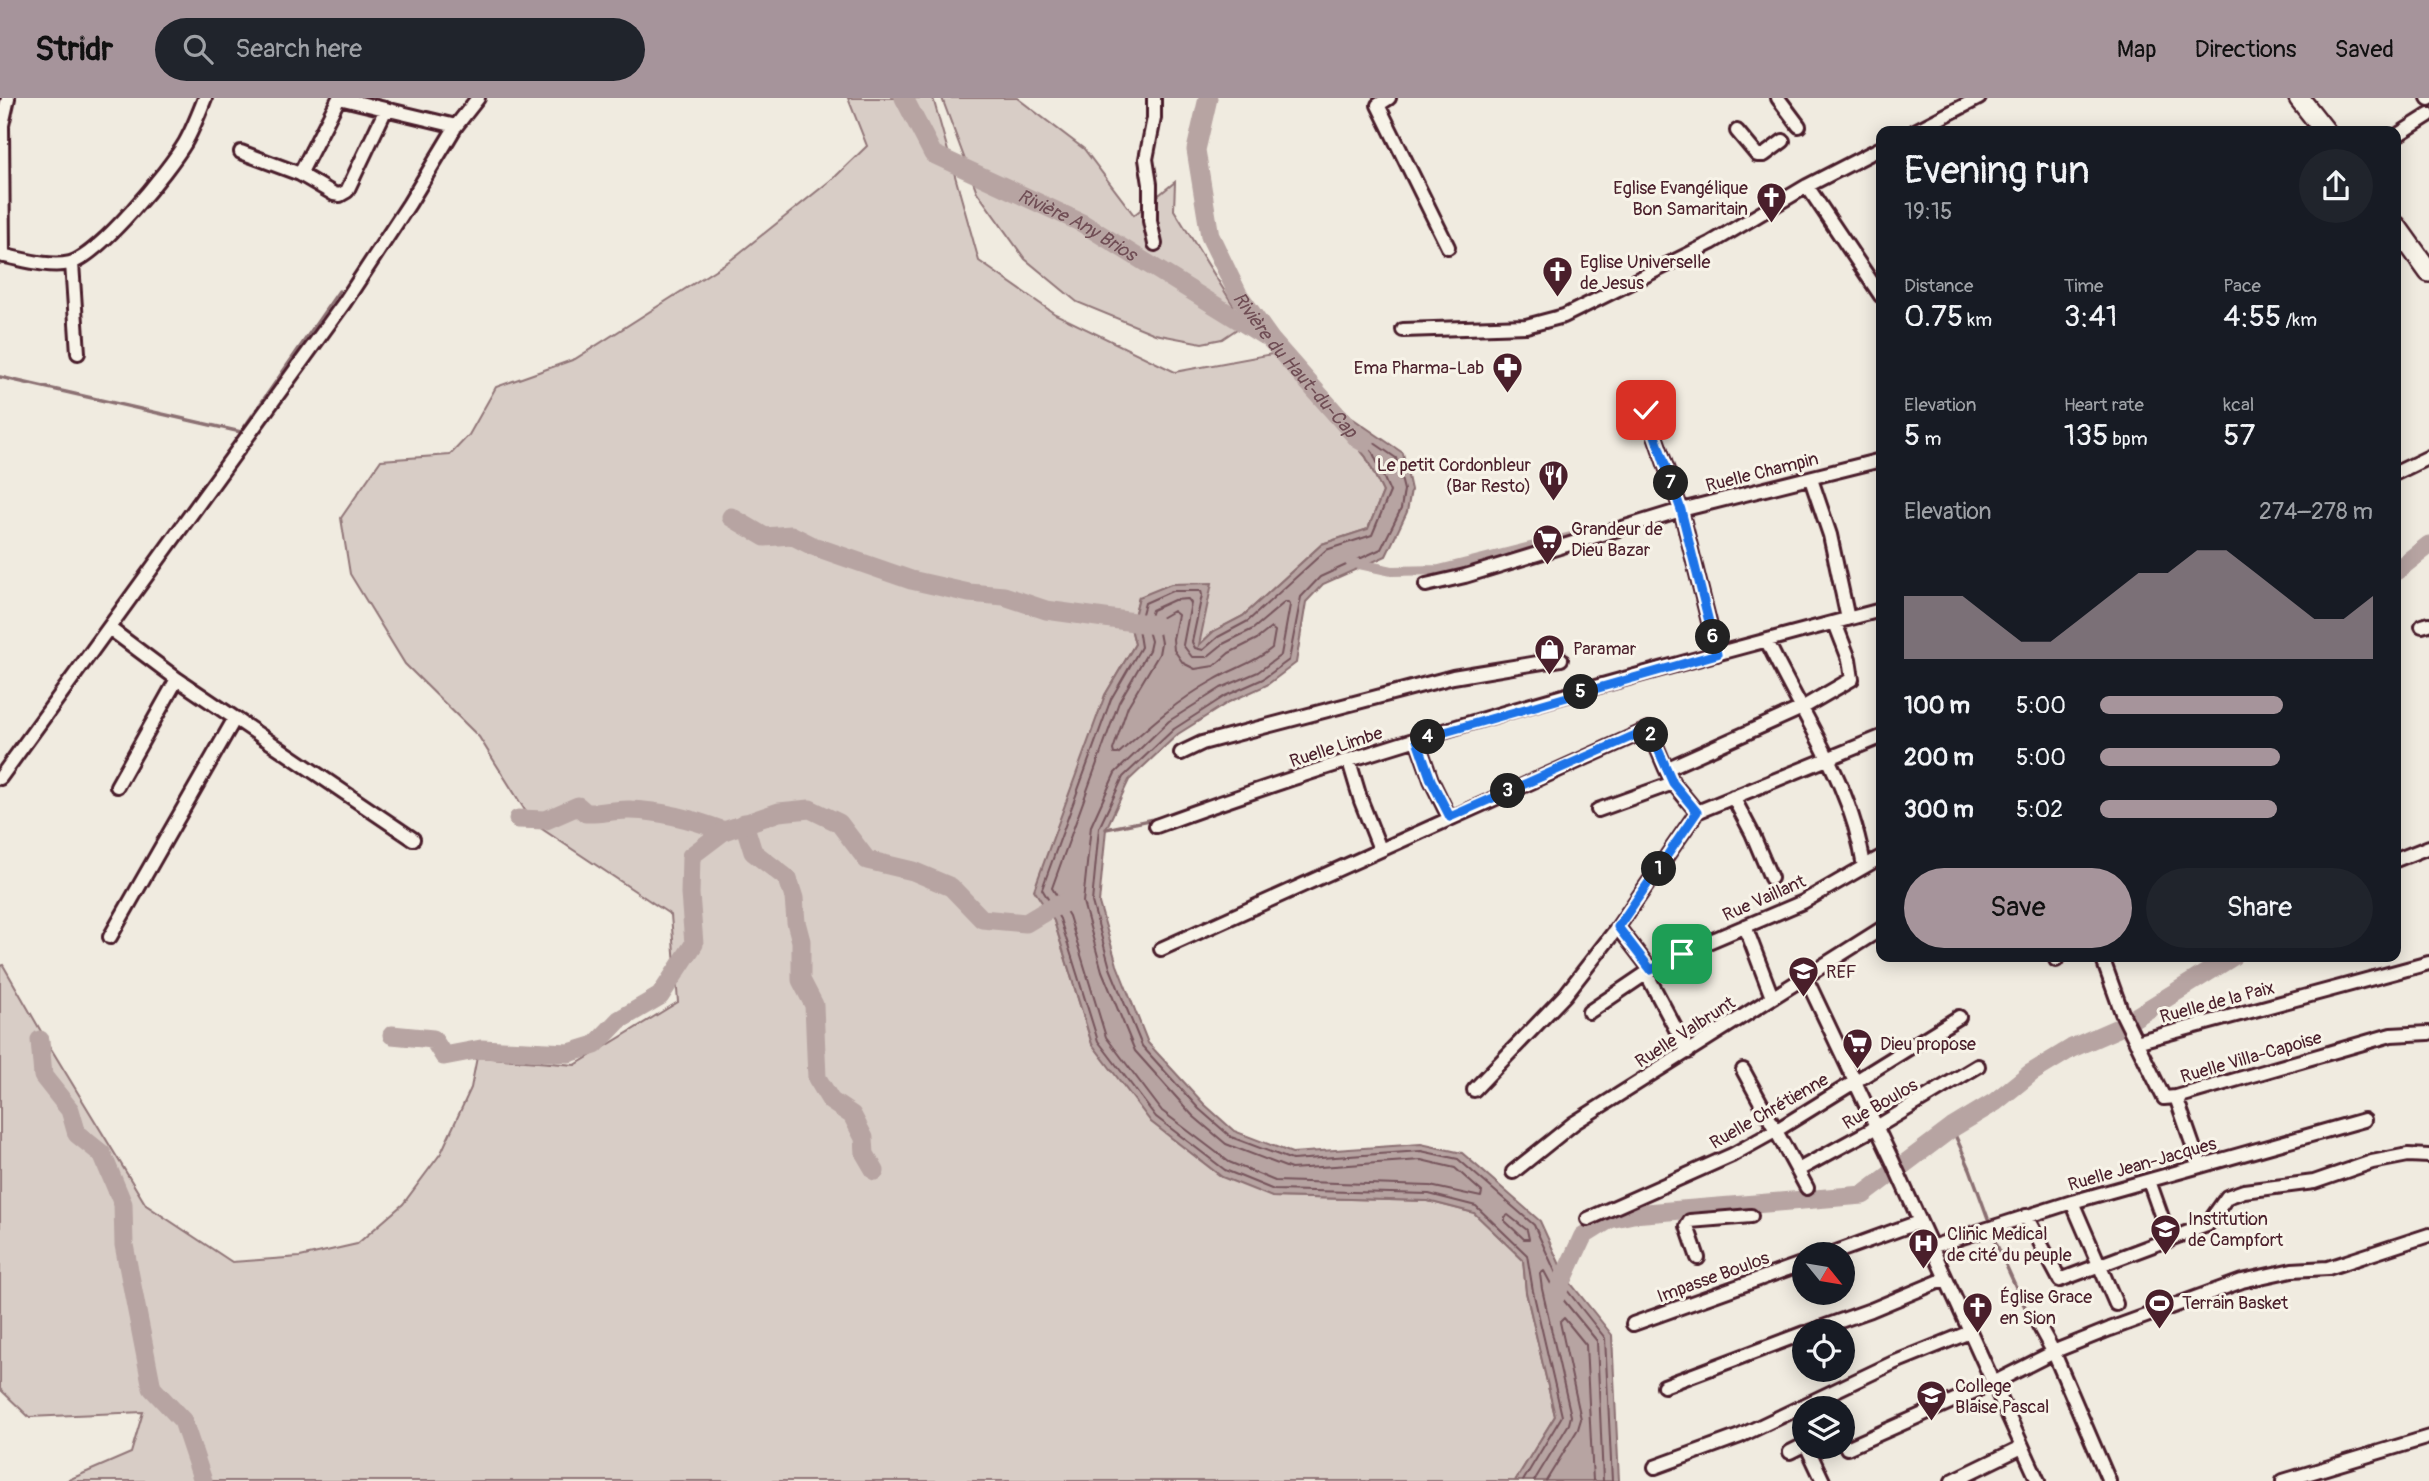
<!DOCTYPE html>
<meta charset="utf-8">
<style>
:root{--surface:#171b24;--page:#20242c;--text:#f1f3f6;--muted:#9ea1a6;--accent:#a6949b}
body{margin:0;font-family:Pangolin,sans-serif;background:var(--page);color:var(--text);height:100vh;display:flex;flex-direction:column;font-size:26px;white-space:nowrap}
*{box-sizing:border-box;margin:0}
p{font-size:23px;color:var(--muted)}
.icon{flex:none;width:38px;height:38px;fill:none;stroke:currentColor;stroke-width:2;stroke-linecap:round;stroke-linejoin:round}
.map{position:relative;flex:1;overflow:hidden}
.sheet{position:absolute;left:1876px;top:28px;width:525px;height:836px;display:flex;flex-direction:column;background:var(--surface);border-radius:14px;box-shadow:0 4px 18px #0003}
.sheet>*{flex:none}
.needle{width:46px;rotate:120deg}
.fabs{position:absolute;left:1792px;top:1144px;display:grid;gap:14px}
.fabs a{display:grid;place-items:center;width:63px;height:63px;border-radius:50%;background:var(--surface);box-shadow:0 4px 18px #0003;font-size:35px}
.pin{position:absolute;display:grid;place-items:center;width:60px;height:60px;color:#fff;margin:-30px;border-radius:14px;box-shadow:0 4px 10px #0006}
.km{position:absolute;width:35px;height:35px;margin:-18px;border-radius:50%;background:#222;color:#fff;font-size:19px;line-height:35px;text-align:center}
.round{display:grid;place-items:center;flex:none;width:74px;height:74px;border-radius:37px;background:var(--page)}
.overview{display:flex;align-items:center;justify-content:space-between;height:119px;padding:0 28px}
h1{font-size:38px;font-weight:600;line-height:52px}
.figures{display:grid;grid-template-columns:repeat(3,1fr);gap:10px;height:119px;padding:7px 28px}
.figures div{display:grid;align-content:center}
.figures b{font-size:30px;font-weight:600}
.figures small{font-size:19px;font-weight:400}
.figures p{font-size:19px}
.chart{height:196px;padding:14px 28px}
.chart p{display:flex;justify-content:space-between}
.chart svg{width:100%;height:126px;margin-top:7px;fill:var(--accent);opacity:.7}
.button{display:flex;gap:14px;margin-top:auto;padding:14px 28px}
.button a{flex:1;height:80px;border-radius:42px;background:var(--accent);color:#111;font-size:28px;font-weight:600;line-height:80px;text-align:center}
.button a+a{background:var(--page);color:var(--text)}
ul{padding:0 28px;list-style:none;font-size:23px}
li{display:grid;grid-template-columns:112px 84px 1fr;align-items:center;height:52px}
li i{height:18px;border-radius:9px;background:var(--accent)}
header{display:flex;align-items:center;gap:42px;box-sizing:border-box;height:98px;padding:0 35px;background:var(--accent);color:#111}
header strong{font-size:33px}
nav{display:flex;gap:38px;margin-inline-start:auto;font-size:24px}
.search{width:490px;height:63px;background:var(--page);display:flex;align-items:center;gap:18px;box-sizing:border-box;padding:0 24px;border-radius:38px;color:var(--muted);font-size:26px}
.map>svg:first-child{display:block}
.green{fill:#d8cdc6;stroke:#917678;stroke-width:2}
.water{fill:#b7a4a2;stroke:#8b6f72;stroke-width:2}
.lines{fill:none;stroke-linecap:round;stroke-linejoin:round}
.shore{stroke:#76545b;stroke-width:2}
.stream{stroke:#8b6f72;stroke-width:3.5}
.canal{stroke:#b7a4a2;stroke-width:10}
.river{stroke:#b7a4a2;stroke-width:19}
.minor-casing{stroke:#4a1f2b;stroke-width:18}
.primary-casing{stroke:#4a1f2b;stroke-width:24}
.minor{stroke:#f7f3e8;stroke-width:12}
.primary{stroke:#f7f3e8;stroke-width:19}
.route-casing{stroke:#fff;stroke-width:14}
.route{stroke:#1a73e8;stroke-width:9}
.labels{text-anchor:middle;stroke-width:6;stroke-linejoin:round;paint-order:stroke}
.poi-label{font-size:18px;fill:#4a1f2b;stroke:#f7f3e8;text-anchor:start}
.street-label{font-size:18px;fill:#4a1f2b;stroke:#f7f3e8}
.water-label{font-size:19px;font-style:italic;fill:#704e55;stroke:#f7f3e8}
</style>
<header>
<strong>Stridr</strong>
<div class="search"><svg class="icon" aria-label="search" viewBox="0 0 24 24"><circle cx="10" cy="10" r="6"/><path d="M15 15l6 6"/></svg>Search here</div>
<nav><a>Map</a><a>Directions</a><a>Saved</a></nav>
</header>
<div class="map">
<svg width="2429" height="1383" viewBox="0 0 2429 1383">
<rect width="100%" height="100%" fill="#f0ebe0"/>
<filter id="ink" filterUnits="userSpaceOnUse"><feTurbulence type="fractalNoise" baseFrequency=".0143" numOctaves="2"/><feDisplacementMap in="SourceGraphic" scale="14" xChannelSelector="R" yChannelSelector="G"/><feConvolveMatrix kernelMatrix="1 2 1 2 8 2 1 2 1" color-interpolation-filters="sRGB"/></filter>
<g filter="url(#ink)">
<path class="green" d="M848 0H933L979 163 1055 216 1175 274 1272 256 1291 266 1366 359 1383 394 1368 431 1322 446 1243 518 1214 533 1198 548 1139 499 1131 530 1135 546 1105 597 1054 823 1092 946 1272 1099 1428 1103 1475 1115 1523 1162 1526 1194 1555 1318 1515 1383H66L131 1355 143 1314 29 1319 0 1291V868L3 867 50 949 146 1107 232 1164 300 1159 357 1146 403 1106 441 1055 471 990 477 959 575 967 678 904 671 817 533 725 479 639 405 566 350 476 341 420 381 362 450 357 469 337 496 289 575 261 732 161 836 78 867 48Z
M942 0H1017L1084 51 1134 117 1175 84 1174 112 1240 218 1237 231 1222 241 1202 245 1155 236 1077 204 1025 161 977 94Z"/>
<path class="water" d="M1352 320 1403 355 1411 392 1407 414 1386 458 1323 486 1306 504 1296 565 1267 587 1229 604 1178 636 1129 682 1106 731 1099 805 1117 867 1148 945 1204 1006 1234 1033 1292 1055 1421 1046 1462 1055 1540 1123 1565 1178 1612 1237 1619 1383H1515L1555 1318 1526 1194 1523 1162 1474 1115 1428 1103 1272 1099 1222 1079 1151 1024 1092 946 1054 823 1034 792 1105 597 1135 546 1131 530 1139 499 1171 486 1212 485 1199 547 1214 533 1243 518 1322 446 1368 431 1383 394 1366 359 1343 331Z"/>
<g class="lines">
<path class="shore" d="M1188 501 1191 505 1183 547 1192 559H1207L1223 546 1253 531 1285 504H1288L1290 507 1281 557 1258 574 1221 590 1169 623 1115 675 1091 728 1083 804 1102 873 1135 953 1193 1018 1226 1046 1291 1071 1421 1062 1455 1070 1482 1094 1481 1099 1430 1088 1275 1083 1229 1064 1162 1013 1106 939 1069 818 1052 790 1119 604 1149 552 1151 543 1147 529 1152 512 1174 502Z
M1173 513 1178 517 1173 541 1174 552 1183 565 1195 571 1214 568 1229 555 1257 541 1271 530 1275 533 1272 550C1255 565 1234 570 1214 582 1178 602 1149 628 1118 656H1114L1113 652 1128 608 1159 556 1161 545 1158 529 1161 520Z
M1508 1117 1527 1132 1529 1141H1524L1505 1123V1119Z
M1523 1383 1562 1318 1533 1193 1527 1157 1476 1108 1429 1096 1274 1092 1225 1072 1156 1019 1098 943 1060 821 1042 791 1111 601 1141 549 1138 530 1145 505 1172 493H1201L1202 497 1192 544 1195 550 1203 552 1218 539 1248 523 1326 452 1372 437 1390 394 1373 355 1365 345 1367 340 1396 360 1404 392 1401 411 1381 451 1320 479 1301 499 1289 562 1263 581 1225 598 1174 631 1123 679 1099 730 1092 804 1110 870 1142 948 1199 1011 1231 1039 1292 1062 1421 1053 1458 1061 1534 1127 1559 1182 1605 1240 1612 1383
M1534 1383 1569 1326 1571 1318 1542 1191 1540 1176 1544 1173 1552 1188 1597 1243 1603 1383
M1546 1383 1578 1331 1581 1321 1560 1224 1564 1220 1586 1247 1593 1383"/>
<path class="stream" d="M0 279 241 334 339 193
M1106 731 1164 719
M1952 1030 1970 1071 1990 1126
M1995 1143 2025 1209"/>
<path class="canal" d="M1350 464 1392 473 1439 472 1587 435"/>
<g class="river">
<path id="s1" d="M904 0 933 56 1082 125 1263 237"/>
<path id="s2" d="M1208 0 1196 52 1210 138 1238 196 1271 242 1358 341 1365 345"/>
<path d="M731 419 765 439 791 437 813 448 911 482 969 495 1004 498 1046 512 1156 527"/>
<path d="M2396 473 2429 447"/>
<path d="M518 721 546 722 578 708 586 715C601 716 616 711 631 712 661 713 695 722 724 733"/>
<path d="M744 725 753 754 788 781 794 800 796 824 801 843V882L814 907 817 980 831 1003 852 1017 864 1040 865 1056 875 1073"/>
<path d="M392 937 433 941 444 958 481 951 569 955 595 947 619 922 660 898 694 846 690 796 691 758 724 733 779 714 810 711 839 725 867 762 913 773 951 789 982 821 1026 825 1046 813 1068 803"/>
<path d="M40 942 43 978 70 1012 77 1036 102 1056 123 1106 124 1147 152 1290 183 1323 203 1383"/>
<path d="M1555 1199 1583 1138 1610 1121 1633 1116 1863 1097 1952 1030 1995 1004 2031 975 2072 950 2118 930 2232 859"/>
</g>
<defs>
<path id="minor" d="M1154 0V20L1146 61 1150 86V123L1155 146
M1389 0 1378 7 1448 149
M1778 0 1799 28
M2428 0 2429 1
M0 27H2L8 0
M2 27 3 158
M1737 33 1757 57H1764L1783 43
M1915 33 1979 0
M2396 38 2429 17
M241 54 300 76 339 0 456 28
M300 76 334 96 340 97 347 93 386 11
M1807 88 1881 198
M0 157C22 161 48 170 70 165 99 158 169 72 185 45 193 31 199 15 205 0
M72 165 78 255
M1403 232 1526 228 1564 218 1711 145 1807 88 1881 50
M1646 312 1681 412 1717 556
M2396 375 2429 359
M1811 381 1830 437 1848 521
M1426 487 1465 478 1681 412 1881 362
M2422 528 2429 526
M109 530 177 581 117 688
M1767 543C1802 618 1852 685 1864 769
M177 581 413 741
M1417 642 1431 682 1449 719
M1181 655 1202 645 1453 579 1561 561
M1349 663 1361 703 1380 751
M0 680 344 205 409 106 456 28 478 0
M1673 685 1697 714
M1733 699 1752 735 1771 780
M1598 712 1673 685 1666 671
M1156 728C1393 641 1638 576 1881 512
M2396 762 2429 749
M1745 828 1772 899
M1618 829 1651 872
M110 839 235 620
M1161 851 1649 631 1666 671 1802 610 1852 581 1849 561 1835 525
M2055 859 2056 862
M2102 859 2122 915 2164 1000 2176 999 2391 937 2429 935
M1646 875 1688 954
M1805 878 1892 1062 2038 1383
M1589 914 1651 872 1694 850 1803 804 1881 759
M2136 944 2429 865
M1743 972 1807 1090
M1474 992 1565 897 1618 829 1697 714 1881 639
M2176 999 2200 1068
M1798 1072 1875 1030 1978 968
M1513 1074 1574 1025 1881 831
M2149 1083 2170 1142
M2072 1104 2116 1206
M2026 1118 2060 1182 2207 1127 2227 1099 2244 1093 2314 1084 2372 1064 2408 1057 2429 1058
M1588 1121 1732 1057 1777 1032 1959 919
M1931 1149 2072 1104 2364 1022
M1828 1157 1919 1124
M1698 1160 1687 1128 1690 1123 1751 1118
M2037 1224 2054 1255 2109 1383
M1633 1226 1804 1165
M1809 1234 1871 1212 1945 1181
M1664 1288 1804 1235
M1807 1349 1823 1383
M1847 1350 1993 1285 2060 1251 2110 1231 2242 1183 2292 1172 2328 1170 2429 1137
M1790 1354 1804 1347
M1655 1369 1740 1338 1893 1265 1970 1234
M1952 1383 2022 1349
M2283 1383 2429 1339"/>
<path id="primary" d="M2299 0 2325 33
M2396 128 2429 174"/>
</defs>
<use href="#minor" class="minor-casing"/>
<use href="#primary" class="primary-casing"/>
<use href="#minor" class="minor"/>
<use href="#primary" class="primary"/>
</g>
</g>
<g class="lines" filter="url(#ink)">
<defs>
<path id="route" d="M1646 312 1681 412 1717 556 1417 642 1431 682 1450 719 1649 631 1673 685 1697 714 1618 829 1651 872 1682 856"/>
</defs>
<use href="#route" class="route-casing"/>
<use href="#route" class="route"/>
</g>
<defs>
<symbol id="church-pin" viewBox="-11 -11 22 30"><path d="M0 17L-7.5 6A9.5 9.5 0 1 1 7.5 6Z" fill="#4a1f2b" stroke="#f7f3e8"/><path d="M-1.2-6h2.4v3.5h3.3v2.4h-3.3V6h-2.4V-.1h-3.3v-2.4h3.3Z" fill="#fff"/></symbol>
<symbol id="pharmacy-pin" viewBox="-11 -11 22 30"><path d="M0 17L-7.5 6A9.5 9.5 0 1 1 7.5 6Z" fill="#4a1f2b" stroke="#f7f3e8"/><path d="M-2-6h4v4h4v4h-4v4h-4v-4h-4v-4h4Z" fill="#fff"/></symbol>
<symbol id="restaurant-pin" viewBox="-11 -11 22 30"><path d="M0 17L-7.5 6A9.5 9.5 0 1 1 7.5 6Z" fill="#4a1f2b" stroke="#f7f3e8"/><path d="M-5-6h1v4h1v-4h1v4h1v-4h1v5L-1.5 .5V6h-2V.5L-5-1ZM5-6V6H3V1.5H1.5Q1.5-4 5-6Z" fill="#fff"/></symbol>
<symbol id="supermarket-pin" viewBox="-11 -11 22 30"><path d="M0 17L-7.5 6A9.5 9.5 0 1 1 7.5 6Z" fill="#4a1f2b" stroke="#f7f3e8"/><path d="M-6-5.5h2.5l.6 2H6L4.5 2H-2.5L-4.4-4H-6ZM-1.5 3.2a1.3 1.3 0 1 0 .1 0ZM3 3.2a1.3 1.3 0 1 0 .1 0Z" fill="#fff"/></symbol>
<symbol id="shop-pin" viewBox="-11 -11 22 30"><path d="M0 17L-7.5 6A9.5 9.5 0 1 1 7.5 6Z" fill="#4a1f2b" stroke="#f7f3e8"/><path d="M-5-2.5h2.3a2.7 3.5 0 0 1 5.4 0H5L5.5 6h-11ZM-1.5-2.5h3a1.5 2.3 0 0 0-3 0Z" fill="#fff"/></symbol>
<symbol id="university-pin" viewBox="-11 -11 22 30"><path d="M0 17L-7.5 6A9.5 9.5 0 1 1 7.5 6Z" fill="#4a1f2b" stroke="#f7f3e8"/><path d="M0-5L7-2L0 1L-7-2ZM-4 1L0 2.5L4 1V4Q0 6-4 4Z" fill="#fff"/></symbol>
<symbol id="school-pin" viewBox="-11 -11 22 30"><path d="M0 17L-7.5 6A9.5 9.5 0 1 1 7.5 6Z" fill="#4a1f2b" stroke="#f7f3e8"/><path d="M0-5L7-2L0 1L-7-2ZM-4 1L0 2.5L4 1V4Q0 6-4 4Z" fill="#fff"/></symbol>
<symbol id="hospital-pin" viewBox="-11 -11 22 30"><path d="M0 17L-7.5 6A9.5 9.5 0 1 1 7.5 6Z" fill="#4a1f2b" stroke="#f7f3e8"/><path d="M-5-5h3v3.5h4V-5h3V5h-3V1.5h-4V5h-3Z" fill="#fff"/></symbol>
<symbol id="stadium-pin" viewBox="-11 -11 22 30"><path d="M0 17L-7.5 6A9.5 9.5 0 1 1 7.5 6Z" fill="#4a1f2b" stroke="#f7f3e8"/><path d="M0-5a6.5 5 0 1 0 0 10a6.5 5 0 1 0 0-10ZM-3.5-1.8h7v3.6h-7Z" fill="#fff"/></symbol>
</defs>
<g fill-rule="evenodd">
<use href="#church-pin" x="1754" y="82" width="35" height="47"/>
<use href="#church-pin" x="1540" y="156" width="35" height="47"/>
<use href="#pharmacy-pin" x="1490" y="252" width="35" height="47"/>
<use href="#restaurant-pin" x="1536" y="360" width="35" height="47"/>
<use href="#supermarket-pin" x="1530" y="424" width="35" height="47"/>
<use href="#shop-pin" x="1532" y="534" width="35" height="47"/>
<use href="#university-pin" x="1786" y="856" width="35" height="47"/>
<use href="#supermarket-pin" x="1840" y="928" width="35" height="47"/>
<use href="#school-pin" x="2148" y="1114" width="35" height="47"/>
<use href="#hospital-pin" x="1906" y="1128" width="35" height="47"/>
<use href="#stadium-pin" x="2142" y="1188" width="35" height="47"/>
<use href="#church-pin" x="1960" y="1192" width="35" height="47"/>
<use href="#school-pin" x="1914" y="1280" width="35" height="47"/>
</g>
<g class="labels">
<g class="poi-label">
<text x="1748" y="96" text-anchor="end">Eglise Evangélique<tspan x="1748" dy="21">Bon Samaritain</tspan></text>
<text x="1580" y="170">Eglise Universelle<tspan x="1580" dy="21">de Jesus</tspan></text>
<text x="1484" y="276" text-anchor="end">Ema Pharma-Lab</text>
<text x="1531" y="373" text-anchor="end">Le petit Cordonbleur<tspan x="1531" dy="21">(Bar Resto)</tspan></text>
<text x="1571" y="437">Grandeur de<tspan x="1571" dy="21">Dieu Bazar</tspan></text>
<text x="1573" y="557">Paramar</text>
<text x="1826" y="880">REF</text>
<text x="1880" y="952">Dieu propose</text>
<text x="2188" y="1127">Institution<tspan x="2188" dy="21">de Campfort</tspan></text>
<text x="1947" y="1142">Clinic Medical<tspan x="1947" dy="21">de cité du peuple</tspan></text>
<text x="2000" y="1205">Église Grace<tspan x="2000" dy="21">en Sion</tspan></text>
<text x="2182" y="1211">Terrain Basket</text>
<text x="1955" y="1294">College<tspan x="1955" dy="21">Blaise Pascal</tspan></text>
</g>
<g class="street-label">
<text transform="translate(1762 374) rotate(-14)" y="6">Ruelle Champin</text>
<text transform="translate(1336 649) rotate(-18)" y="6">Ruelle Limbe</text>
<text transform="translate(1764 800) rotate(-24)" y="6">Rue Vaillant</text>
<text transform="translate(2217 904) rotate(-15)" y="6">Ruelle de la Paix</text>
<text transform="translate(1685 934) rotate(-33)" y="6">Ruelle Valbrunt</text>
<text transform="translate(2251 959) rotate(-16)" y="6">Ruelle Villa-Capoise</text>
<text transform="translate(1880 1006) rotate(-30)" y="6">Rue Boulos</text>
<text transform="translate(1769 1013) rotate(-30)" y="6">Ruelle Chrétienne</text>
<text transform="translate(2142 1066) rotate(-16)" y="6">Ruelle Jean-Jacques</text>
<text transform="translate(1713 1179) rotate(-20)" y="6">Impasse Boulos</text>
</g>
<g class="water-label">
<text dy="7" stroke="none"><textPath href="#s1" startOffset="224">Rivière Any Brios</textPath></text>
<text dy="7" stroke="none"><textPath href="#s2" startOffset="296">Rivière du Haut-du-Cap</textPath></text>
</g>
</g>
</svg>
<div class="fabs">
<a><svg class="needle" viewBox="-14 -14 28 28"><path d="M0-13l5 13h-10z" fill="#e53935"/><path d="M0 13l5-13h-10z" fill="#9ea1a6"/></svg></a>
<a><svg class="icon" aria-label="locate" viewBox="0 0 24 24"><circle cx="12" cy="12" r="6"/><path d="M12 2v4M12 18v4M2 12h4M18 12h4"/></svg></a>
<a><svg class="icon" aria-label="layers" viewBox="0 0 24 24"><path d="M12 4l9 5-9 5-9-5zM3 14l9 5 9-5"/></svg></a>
</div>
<div class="pin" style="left:1682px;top:856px;background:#1e9e55"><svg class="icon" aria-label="arrive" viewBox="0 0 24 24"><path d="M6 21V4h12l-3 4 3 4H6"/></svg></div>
<div class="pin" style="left:1646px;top:312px;background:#d93025"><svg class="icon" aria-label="check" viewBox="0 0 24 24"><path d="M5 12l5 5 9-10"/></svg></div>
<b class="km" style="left:1659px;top:771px">1</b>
<b class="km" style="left:1651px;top:637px">2</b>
<b class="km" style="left:1508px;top:693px">3</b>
<b class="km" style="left:1428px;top:639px">4</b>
<b class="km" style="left:1581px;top:594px">5</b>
<b class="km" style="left:1713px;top:539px">6</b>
<b class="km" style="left:1671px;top:385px">7</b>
<section class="sheet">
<div class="overview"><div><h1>Evening run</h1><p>19:15</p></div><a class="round"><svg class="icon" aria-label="share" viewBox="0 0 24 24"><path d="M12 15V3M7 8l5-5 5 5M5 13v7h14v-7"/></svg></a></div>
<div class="figures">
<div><p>Distance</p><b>0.75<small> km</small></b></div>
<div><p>Time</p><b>3:41</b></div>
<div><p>Pace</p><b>4:55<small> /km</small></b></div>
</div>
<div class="figures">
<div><p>Elevation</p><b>5<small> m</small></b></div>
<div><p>Heart rate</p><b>135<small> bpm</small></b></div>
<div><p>kcal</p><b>57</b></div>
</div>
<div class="chart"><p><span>Elevation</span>274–278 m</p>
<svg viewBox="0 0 160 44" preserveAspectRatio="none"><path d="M0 44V22L10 22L20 22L30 30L40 38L50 38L60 30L70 22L80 14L90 14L100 6L110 6L120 14L130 22L140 30L150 30L160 22V44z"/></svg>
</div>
<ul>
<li><b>100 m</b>5:00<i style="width:67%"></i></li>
<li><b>200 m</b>5:00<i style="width:66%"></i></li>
<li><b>300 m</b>5:02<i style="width:65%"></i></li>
</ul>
<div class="button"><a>Save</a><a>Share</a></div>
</section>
</div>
